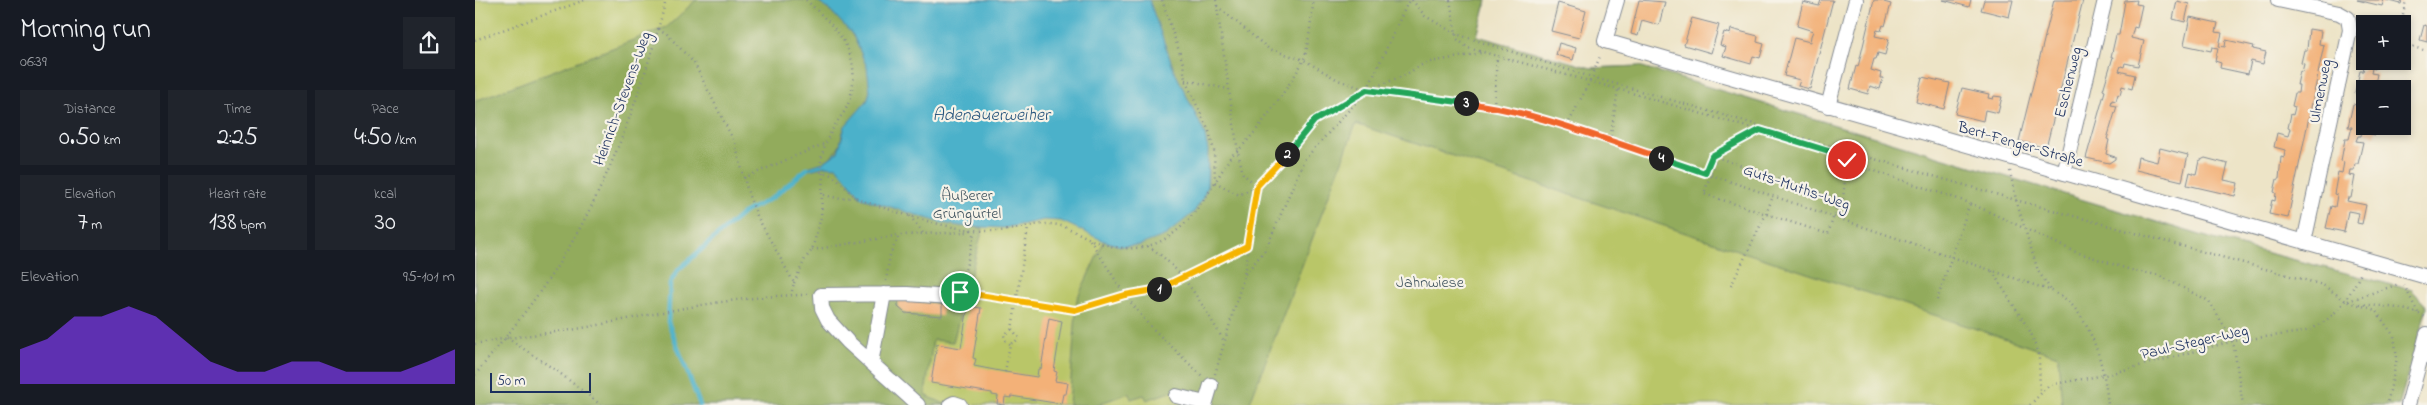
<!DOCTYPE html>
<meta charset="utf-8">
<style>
:root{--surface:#171b24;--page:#20242c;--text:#f1f3f6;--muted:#9ea1a6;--accent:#7c3aed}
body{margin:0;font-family:"Indie Flower",sans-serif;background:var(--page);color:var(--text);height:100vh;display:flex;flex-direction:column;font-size:19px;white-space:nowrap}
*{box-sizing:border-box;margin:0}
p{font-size:16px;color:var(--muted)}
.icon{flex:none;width:28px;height:28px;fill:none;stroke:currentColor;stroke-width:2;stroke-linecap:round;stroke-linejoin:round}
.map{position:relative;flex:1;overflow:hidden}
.details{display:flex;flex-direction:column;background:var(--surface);width:475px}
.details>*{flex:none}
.controls{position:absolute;left:1881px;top:15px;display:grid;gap:10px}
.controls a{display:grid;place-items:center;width:55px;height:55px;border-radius:0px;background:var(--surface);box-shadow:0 2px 8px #0003;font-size:25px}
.scale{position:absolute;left:15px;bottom:12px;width:101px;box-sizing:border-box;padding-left:5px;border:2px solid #1b2f5e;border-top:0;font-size:14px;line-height:18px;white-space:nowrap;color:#1b2f5e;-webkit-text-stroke:4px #f7f3e8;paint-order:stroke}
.pin{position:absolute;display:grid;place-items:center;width:42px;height:42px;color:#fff;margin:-21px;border:2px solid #fff;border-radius:50%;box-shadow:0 1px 5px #0007}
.km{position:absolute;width:25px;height:25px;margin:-12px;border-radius:50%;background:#222;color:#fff;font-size:14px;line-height:25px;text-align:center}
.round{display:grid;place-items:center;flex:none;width:52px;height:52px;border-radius:0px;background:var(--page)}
.headline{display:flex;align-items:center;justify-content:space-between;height:85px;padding:0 20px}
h1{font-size:28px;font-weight:600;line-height:38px}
.metrics{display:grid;grid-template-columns:repeat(3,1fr);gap:8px;height:85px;padding:5px 20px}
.metrics div{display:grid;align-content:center;border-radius:0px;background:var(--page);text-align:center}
.metrics b{font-size:25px;font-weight:600}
.metrics small{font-size:14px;font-weight:400}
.metrics p{font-size:14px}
.chart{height:140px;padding:10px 20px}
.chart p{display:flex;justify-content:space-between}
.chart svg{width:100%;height:90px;margin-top:5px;fill:var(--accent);opacity:.7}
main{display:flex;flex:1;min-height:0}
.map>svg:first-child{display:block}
.green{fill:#b9c668;stroke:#6a7a63}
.forest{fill:#92ab5c;stroke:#566d5d}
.water{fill:#4bb1ca;stroke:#337094}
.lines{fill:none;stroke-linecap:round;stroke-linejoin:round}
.stream{stroke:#4bb1ca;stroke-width:4.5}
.building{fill:#f3b178}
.minor-casing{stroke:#848a92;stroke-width:16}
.path{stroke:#848a92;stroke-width:2.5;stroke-dasharray:1 4;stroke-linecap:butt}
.minor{stroke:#fff;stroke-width:14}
.split-1-casing{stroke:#fff;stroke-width:10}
.split-2-casing{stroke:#fff;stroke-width:10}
.split-3-casing{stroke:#fff;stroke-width:10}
.split-4-casing{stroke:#fff;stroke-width:10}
.split-5-casing{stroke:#fff;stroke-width:10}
.split-1{stroke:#f5b400;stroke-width:6}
.split-2{stroke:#f5b400;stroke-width:6}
.split-3{stroke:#22a559;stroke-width:6}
.split-4{stroke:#f0652b;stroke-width:6}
.split-5{stroke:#22a559;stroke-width:6}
.labels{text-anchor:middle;stroke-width:4.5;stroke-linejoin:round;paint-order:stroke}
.street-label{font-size:16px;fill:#1b2f5e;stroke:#f7f3e8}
.park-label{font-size:16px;fill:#425560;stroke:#f7f3e8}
.water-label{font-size:18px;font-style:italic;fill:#29567e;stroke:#f7f3e8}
</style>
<main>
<section class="details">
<div class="headline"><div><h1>Morning run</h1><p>06:39</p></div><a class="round"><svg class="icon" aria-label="share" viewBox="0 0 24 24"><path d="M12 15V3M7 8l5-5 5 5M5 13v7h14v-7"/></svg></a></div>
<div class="metrics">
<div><p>Distance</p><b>0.50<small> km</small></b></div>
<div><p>Time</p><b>2:25</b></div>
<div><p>Pace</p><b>4:50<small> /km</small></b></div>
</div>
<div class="metrics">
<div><p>Elevation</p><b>7<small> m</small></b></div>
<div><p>Heart rate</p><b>138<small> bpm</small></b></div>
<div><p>kcal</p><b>30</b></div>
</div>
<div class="chart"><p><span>Elevation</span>95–101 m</p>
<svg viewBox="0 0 160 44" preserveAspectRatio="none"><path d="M0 44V27L10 22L20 11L30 11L40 6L50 11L60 22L70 33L80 38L90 38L100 33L110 33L120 38L130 38L140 38L150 33L160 27V44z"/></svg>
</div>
</section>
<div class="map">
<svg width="1952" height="405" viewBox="0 0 1952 405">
<rect width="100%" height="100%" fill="#f7f3e8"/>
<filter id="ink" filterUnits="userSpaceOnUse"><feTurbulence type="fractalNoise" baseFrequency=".02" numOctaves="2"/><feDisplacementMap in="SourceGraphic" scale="10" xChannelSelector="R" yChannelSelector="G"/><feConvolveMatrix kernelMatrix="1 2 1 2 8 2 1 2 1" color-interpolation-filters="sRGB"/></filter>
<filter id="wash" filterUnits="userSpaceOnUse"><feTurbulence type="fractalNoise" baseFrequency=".0096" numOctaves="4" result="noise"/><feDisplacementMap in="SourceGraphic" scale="20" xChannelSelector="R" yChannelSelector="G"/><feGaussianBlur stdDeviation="1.12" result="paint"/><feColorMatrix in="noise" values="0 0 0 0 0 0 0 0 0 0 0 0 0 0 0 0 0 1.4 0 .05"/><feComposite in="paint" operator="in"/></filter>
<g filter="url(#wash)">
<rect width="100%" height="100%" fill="#ede4c7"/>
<path class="green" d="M0 0H1012L1002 36 1116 68 1164 66 1738 239 1937 290 1952 307 1924 405H0Z"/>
<path class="forest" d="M221 0H340C350 7 359 13 367 22 382 37 402 77 393 98 389 109 378 116 372 125 360 142 374 144 349 162L362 167 387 198 485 226 508 228 478 342 458 340 450 395 472 405H0V101L192 27Z
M674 0H1012L1002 36 1116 68 1164 66 1738 239 1937 290 1952 307 1924 405H1587L1583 356 881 124 774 405H712L716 392 700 390 672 400 669 395 656 399 654 393 626 403 627 405H594L602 299 629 241 646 246 665 245 732 188C737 136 719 116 700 72 690 48 682 24 674 0Z"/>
<path class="water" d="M340 0H674L699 70 729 132 733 150 732 188 726 201 719 212 691 235 665 245 646 246 629 241 586 221 569 220 529 228 485 226 467 223 387 198 362 167 350 166 334 170 333 167 349 162 363 152 370 126 392 101 395 91 392 67 378 35 356 11Z"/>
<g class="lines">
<path class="stream" d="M225 405 193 322 195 283 203 270 268 213 297 198 333 168"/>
</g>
<g id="blocks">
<path class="building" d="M1164 0 1190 2 1184 25 1167 20 1163 36 1156 34Z
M1346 0H1358L1335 89 1323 86 1325 80 1309 76 1319 38 1335 42 1336 36 1338 31 1322 26 1328 2 1344 6Z
M1399 0H1410L1409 2 1416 4 1410 26 1408 25 1406 31 1402 30 1400 36 1414 39 1410 55 1403 53 1401 59H1399L1396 70 1406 73 1405 78H1408L1405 89 1395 86 1393 94 1375 89 1381 66 1383 67Z
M1468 0H1496L1494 7Z
M1509 0H1538L1534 17 1506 10Z
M1579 0H1608L1571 148 1544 141Z
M1662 0 1661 4 1667 5 1662 28 1659 27 1656 38 1669 41 1663 66 1650 63 1649 67 1646 66 1644 71 1660 75 1657 89 1647 86 1645 95 1643 94 1641 101 1637 100 1636 105 1642 106 1632 139 1634 140 1631 154 1640 157V159L1634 163 1611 158 1630 91 1628 90 1638 57H1636L1641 35H1644L1650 1Z
M1882 0H1909L1907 6Z
M1911 0H1927L1926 4Z
M1702 1 1714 4 1710 22 1698 19Z
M1083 3 1111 11 1104 38 1076 31Z
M1715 17 1743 23 1741 32 1747 33 1744 46 1750 47 1751 40 1779 46 1778 49 1791 52 1788 64 1776 61 1773 74 1745 68 1746 63 1740 61 1743 48 1737 47 1736 51 1709 45Z
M1217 18 1244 25 1236 53 1209 45Z
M1949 25 1952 26V42L1945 40Z
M1256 29 1283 36 1282 42 1289 44 1285 58 1278 56 1276 64 1248 56 1251 47 1245 45 1249 32 1255 34Z
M1834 29 1846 31 1844 44 1849 45 1813 218 1794 214 1797 200 1800 201 1801 193 1799 192 1802 179H1804L1806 157 1809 158 1810 150 1799 147 1802 133 1813 136 1815 129 1813 128 1816 114 1818 115 1820 107 1817 106 1820 93H1823L1824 85H1822L1825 71 1827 72 1829 64 1826 63 1829 50H1832Z
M1084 43 1101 48 1098 60 1081 55Z
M1890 61H1902L1900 69 1897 68 1896 73 1902 74 1899 89H1890V126H1902L1900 135 1889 132 1887 130 1886 136H1883L1881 141 1888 142 1883 164H1880L1879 170H1875L1874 175 1880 176 1876 198H1873L1872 201 1891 205 1887 224 1882 223 1884 213 1873 211 1869 232 1851 228 1856 206 1860 207 1862 195 1859 194 1863 172 1867 173 1869 162 1866 161 1870 139H1874L1877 127H1873L1878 104 1881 105 1884 94 1880 93 1885 71H1888Z
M1447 77 1475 83 1469 109 1441 102Z
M1487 88 1514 94 1513 98 1518 99 1519 96 1527 97 1523 113 1510 110 1508 121 1480 114Z
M1685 148 1713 155 1707 181 1661 170 1663 157 1682 162Z
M1730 158 1753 164 1749 180 1763 183 1760 196 1712 185 1715 172 1721 174 1724 161Z
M423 300 467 304V316L430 313 423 307Z
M493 306 506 308 498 358 501 359 499 366 530 372 562 377 563 369H566L574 318 587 321 579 371 582 372 580 381 593 383 591 394H588L586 404 536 396V398L530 397 529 405 522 404 523 396 517 395V393L456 383 462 344 486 348Z"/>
</g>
</g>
<g filter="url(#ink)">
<use href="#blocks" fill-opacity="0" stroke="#848a92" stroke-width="1"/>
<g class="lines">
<defs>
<path id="minor" d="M1142 0 1130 41 1952 277
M1803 0 1864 13 1873 18 1875 30 1829 242
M1353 106 1381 0
M1589 173 1630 0
M396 363 409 294
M701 396 730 403
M443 405 373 342 353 320 347 308 346 295 432 294 476 297 485 293 492 292
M475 405 479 403 485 405
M730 405 736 385
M1933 405 1952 334"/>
</defs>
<use href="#minor" class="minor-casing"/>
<path class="path" d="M331 0C356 24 382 45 378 83 377 92 374 105 369 112 356 130 344 150 346 172 364 174 370 191 385 200 429 214 475 232 522 231 540 231 557 223 574 224 592 224 608 237 624 243 697 266 724 208 756 156 774 145 818 81 828 61 834 48 836 16 839 0
M687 0 708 63 710 80 734 131 739 151 740 180
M741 0 763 152 768 174 782 186
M937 0 950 16 981 34 1110 75 1541 200 1848 285 1871 301 1900 310 1919 336 1922 358 1912 405
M975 0 982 39 993 48 1143 89 1357 152 1394 169 1495 203 1598 251 1656 270 1683 275 1734 301 1758 341 1768 405
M742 6 794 49 829 60 863 80 892 90 1019 106 1092 126 1577 291C1583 295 1591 298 1596 304 1620 330 1630 371 1633 405
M1926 24 1931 0
M183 29 191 33 219 63 260 143 274 196 283 218 319 283 316 295
M0 40 110 0
M1928 44 1952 51
M710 80 753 89
M1019 106 1022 56
M1092 126 1115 81 1126 54
M1135 141 1143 89
M1241 157 1364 199 1353 234 1229 194Z
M1535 171 1541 200 1563 271 1576 290
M1230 173 1237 156 1285 130
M269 178 351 143
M740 182 764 195 782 186 794 176 839 121 892 90 928 76 950 63 1006 53
M349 195 366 199 379 197
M435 216 448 233
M1366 219 1372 160
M615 240 650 295 673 324 727 376
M673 246C709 269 727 305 749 341
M337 250 424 235 493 232 496 230
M1517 271 1556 333 1564 357 1565 392
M770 274 791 249 829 160 892 90 934 0
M488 279 500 231
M411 281 415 255 424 235
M319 283 330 259 337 250 346 217 348 172
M1929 285 1943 313
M1256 286 1291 214 1298 196
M504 294 600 310 650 295 681 290 772 246
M1462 300 1495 203
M1873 301 1924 284
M1885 304C1907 307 1932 306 1952 318
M32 338 82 371 126 405
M0 344C37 336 75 334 113 327 185 313 260 295 334 295
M535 344 530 340 529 335 537 329
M530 372 535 344 540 342 544 338 537 329 553 228
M740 374 769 276 782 186
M0 375C36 331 72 286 100 237 141 164 170 81 191 0
M525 405 526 404
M1555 405 1574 385 1630 375 1758 341 1828 332C1859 322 1873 299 1887 271"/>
<use href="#minor" class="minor"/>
</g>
</g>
<g class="lines" filter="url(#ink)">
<defs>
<path id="split-1" d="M485 292 600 310 650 295 684 289"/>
<path id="split-2" d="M684 289 772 246 782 186 812 154"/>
<path id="split-3" d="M812 154 839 121 892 90 991 103"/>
<path id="split-4" d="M991 103C1058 111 1122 137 1186 158"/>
<path id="split-5" d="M1186 158 1230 173 1237 156 1285 130 1357 152 1372 160"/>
</defs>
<use href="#split-1" class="split-1-casing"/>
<use href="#split-2" class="split-2-casing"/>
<use href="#split-3" class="split-3-casing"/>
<use href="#split-4" class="split-4-casing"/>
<use href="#split-5" class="split-5-casing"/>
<use href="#split-1" class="split-1"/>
<use href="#split-2" class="split-2"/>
<use href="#split-3" class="split-3"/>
<use href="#split-4" class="split-4"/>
<use href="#split-5" class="split-5"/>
</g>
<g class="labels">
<g class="street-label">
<text transform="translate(1592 82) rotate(-76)" y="6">Eschenweg</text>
<text transform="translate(1844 91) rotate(-79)" y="6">Ulmenweg</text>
<text transform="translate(146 98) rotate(-70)" y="6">Heinrich-Stevens-Weg</text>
<text transform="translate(1546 143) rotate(16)" y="6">Bert-Fenger-Straße</text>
<text transform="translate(1322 186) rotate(19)" y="6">Guts-Muths-Weg</text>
<text transform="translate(1719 341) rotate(-13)" y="6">Paul-Steger-Weg</text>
</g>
<g class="park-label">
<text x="492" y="200">Äußerer<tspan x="492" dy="18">Grüngürtel</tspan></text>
<text x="955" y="287">Jahnwiese</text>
</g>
<g class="water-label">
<text x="516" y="120">Adenauerweiher</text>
</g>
</g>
</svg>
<div class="controls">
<a>+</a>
<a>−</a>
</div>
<div class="scale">50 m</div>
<div class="pin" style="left:485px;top:292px;background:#1e9e55"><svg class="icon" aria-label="arrive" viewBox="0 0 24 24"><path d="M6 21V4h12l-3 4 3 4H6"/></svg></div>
<div class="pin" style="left:1372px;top:160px;background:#d93025"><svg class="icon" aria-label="check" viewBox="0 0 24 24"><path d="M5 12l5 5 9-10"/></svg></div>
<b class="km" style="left:684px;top:289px">1</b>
<b class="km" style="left:812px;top:154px">2</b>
<b class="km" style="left:991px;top:103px">3</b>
<b class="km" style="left:1186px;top:158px">4</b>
</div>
</main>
